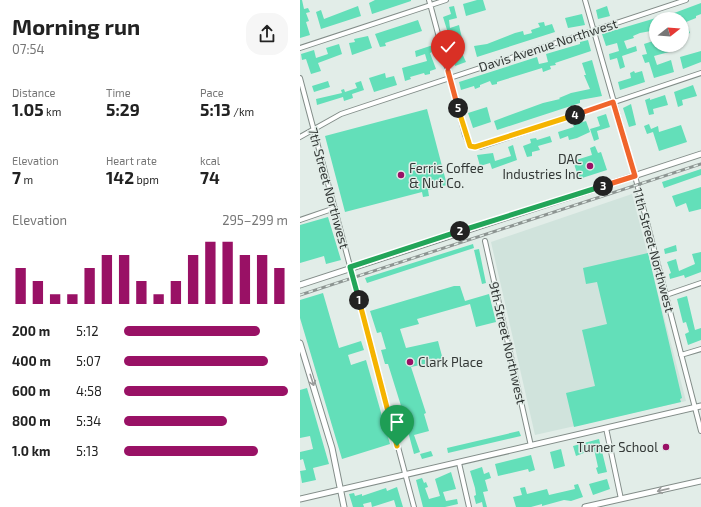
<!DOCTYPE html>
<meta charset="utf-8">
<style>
:root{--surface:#fff;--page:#f6f6f6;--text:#222;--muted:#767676;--accent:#991165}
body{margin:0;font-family:"Exo 2",sans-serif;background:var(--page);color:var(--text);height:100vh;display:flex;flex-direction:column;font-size:15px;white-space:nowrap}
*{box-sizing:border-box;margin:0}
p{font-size:13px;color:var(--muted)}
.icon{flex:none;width:22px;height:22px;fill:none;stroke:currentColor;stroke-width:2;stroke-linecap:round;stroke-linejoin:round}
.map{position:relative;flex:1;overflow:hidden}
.drawer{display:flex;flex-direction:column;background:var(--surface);width:300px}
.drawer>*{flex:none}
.needle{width:26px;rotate:73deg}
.buttons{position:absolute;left:349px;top:12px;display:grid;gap:8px}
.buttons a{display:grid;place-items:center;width:40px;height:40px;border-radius:50%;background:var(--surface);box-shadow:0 1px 3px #0004;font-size:20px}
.pin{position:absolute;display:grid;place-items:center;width:34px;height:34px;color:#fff;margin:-41px -17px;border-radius:50% 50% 50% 0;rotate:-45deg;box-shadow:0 0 4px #0007}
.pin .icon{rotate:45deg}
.km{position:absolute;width:20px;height:20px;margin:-10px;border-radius:50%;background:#222;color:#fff;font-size:11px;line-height:20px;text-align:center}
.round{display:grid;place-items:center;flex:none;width:42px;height:42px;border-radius:16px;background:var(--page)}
.head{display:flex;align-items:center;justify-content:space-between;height:68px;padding:0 12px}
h1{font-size:22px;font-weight:700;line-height:30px}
.metrics{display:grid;grid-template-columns:repeat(3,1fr);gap:6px;height:68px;padding:4px 12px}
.metrics div{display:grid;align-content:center}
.metrics b{font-size:17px;font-weight:700}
.metrics small{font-size:11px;font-weight:400}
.metrics p{font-size:11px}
.chart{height:112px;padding:8px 12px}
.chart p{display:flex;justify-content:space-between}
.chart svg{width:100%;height:72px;margin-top:4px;stroke:var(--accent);stroke-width:6}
ul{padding:0 12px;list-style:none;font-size:13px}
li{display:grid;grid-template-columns:64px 48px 1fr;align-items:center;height:30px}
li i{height:10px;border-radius:5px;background:var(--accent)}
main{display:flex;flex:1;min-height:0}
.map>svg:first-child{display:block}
.built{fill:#d0e3dc}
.building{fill:#63dfb9}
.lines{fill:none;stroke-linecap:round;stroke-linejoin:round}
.minor-casing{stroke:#838d89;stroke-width:6}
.tertiary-casing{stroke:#838d89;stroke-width:7}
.minor{stroke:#fff;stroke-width:4}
.tertiary{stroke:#fff;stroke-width:5}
.rail-casing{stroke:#8d9592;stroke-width:3}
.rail{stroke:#e2ede8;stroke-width:1.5;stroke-dasharray:4.5;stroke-linecap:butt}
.oneway{stroke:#9a9c9b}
.split-1-casing{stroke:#fff;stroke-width:8}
.split-2-casing{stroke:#fff;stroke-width:8}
.split-3-casing{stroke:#fff;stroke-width:8}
.split-4-casing{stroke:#fff;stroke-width:8}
.split-5-casing{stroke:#fff;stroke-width:8}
.split-6-casing{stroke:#fff;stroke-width:8}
.split-1{stroke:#f5b400;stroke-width:5}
.split-2{stroke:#22a559;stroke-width:5}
.split-3{stroke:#22a559;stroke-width:5}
.split-4{stroke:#f0652b;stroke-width:5}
.split-5{stroke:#f5b400;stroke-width:5}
.split-6{stroke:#f0652b;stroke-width:5}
.poi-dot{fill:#991165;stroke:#e2ede8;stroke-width:1.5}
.labels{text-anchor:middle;stroke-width:3;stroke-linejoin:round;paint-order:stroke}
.street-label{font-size:13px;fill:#343937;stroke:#e2ede8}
.poi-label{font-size:13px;fill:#343937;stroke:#e2ede8;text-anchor:end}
</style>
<main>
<section class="drawer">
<div class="head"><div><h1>Morning run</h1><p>07:54</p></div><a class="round"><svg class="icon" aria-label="share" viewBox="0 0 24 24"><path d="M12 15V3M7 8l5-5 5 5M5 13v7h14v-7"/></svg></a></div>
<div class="metrics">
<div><p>Distance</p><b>1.05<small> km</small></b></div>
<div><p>Time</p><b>5:29</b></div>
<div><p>Pace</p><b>5:13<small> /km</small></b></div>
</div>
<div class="metrics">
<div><p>Elevation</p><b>7<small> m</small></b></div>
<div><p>Heart rate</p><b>142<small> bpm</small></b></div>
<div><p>kcal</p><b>74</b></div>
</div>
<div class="chart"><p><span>Elevation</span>295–299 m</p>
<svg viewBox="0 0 160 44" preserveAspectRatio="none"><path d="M5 44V22M15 44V30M25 44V38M35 44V38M45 44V22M55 44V14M65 44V14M75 44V30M85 44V38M95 44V30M105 44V14M115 44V6M125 44V6M135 44V14M145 44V14M155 44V22"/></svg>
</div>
<ul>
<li><b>200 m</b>5:12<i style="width:83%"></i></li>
<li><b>400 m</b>5:07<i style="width:88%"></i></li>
<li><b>600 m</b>4:58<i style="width:100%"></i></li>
<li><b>800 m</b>5:34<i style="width:63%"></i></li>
<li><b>1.0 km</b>5:13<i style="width:82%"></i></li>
</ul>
</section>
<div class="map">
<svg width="401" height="507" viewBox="0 0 401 507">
<rect width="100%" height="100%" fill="#e2ede8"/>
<path class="built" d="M332 194 386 401 235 435 191 242Z"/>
<path class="building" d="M0 0H2L4 9 8 8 10 12 6 13 9 21 6 22 10 35 0 38Z
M75 0H111V1L72 14 69 3Z
M177 0H183L186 10 166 16 163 4Z
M401 3V14L396 16V18L386 22 390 33 382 36V19H358Z
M58 6 61 16 21 29 16 12 21 10 24 19Z
M154 6 157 18 149 20 150 28 159 25 163 43 152 46 143 17 151 14 149 7Z
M307 6 310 16 298 19 296 10Z
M282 14 285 25 268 28 265 18Z
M356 18V30L340 33 333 36 334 38 324 41 327 49 336 46 337 51 322 56 325 67 320 69 317 58 310 60 309 54 319 51 317 43 306 46 302 34Z
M118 20 122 31 85 43 86 46 80 47 75 34Z
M244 22 245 26 252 24 255 32 177 57 174 46 187 44 215 33 223 31 224 35 232 33 231 30 240 27 238 23Z
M68 36 72 48 52 55 49 43 55 42 54 39Z
M288 40 291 51 255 63 256 65 250 66 251 69 243 72 242 68 197 82V84L192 85 190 81 180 85V87L175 89 174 86 161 90 159 82 237 57 239 64 248 62 246 54 280 44V42Z
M356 40V45H367L369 52 354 56 357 65 371 60 374 72 354 78 349 62 345 63 342 55 347 54 344 44Z
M39 44 42 54 18 63 21 71 11 74 6 59 2 60 1 54 14 50 16 58 28 54 26 48Z
M133 45 135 51 130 53 136 69 130 71V74L125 75 124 73 110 77 111 79 105 81 102 68 127 61 125 54 116 57 115 51Z
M161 51 166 62 155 66 151 54Z
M401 51V62L383 69 380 57Z
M292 60 302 96 280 100V103L197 130 194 121 243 103 260 99 259 98 271 93 290 89 284 75H286L282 63Z
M334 71 335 73 342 71 345 82 320 90 318 82 331 78 330 73Z
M85 73 86 78 94 76 97 85 74 92 69 78Z
M28 81 30 87 14 92 12 86Z
M61 81 64 90 52 94 53 98 44 101 43 97 17 105 16 99 42 93 41 90 44 89 45 92 57 88 55 83Z
M393 85 397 96 382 100 383 105 378 107 374 92Z
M365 95 368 105 353 109 354 114 349 115 345 100 350 98V100Z
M331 104 336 125 329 127 323 108Z
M187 107 191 122 173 128 168 113Z
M127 109 147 185 128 190 129 196 123 197 122 192 45 212 25 136Z
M306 114 310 127 297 131 299 139 294 141 290 129 300 126 297 117Z
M286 121 290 132 277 138 269 140 268 136 260 139 258 132 274 127 273 125Z
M349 124 351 129 358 126 359 132 381 125 387 142 359 151 353 132 347 134 344 126Z
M250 136 252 142 238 146 240 150 232 152V156L227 157 223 146 231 143 230 139 236 138 237 140Z
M213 145 217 160 192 169 190 163 180 166 177 155 193 153 195 161 211 156 208 147Z
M295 146 298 153 301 152 307 170 279 179 273 161 292 155 290 148Z
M401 169V175L364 188 362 182Z
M401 187V209L389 212 386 203 376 207 372 196Z
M28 217 41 260 26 264 24 256 0 263V225Z
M173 244 174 248 67 283 65 278Z
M376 245 377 251 365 254 364 249Z
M179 249 186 283 182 284 174 250Z
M401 252V272L385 278 384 275 370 279 369 274 371 273 367 262 376 259 379 271 395 264 392 254Z
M348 253 382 398 380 399 381 402 274 427 266 393 295 386 282 330 307 324 297 282 286 284 283 268Z
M154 286H160L165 301 189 294 196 322 176 327 170 304 117 319 119 324 100 329 106 348 138 341 143 360 111 367 126 413 124 414 129 431 114 435 120 452 114 454 106 424 101 425 97 411 102 409 88 364H85L81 350 86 349 81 332 77 333 70 311Z
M23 293 39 348 61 341 64 350 48 355 51 365 66 360 90 444 42 459 0 318V300Z
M387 296 395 330 401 328V340L388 345 385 334 389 332 386 322 383 323 377 299Z
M7 388 29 464 13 468 16 480 2 483 0 471 6 470 3 459 0 460V452L13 449 10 436 0 438V390Z
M219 431 221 436 148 453 147 448Z
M299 439 307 472 298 474 296 468 298 467 294 449 276 456 273 446Z
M261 449 265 466 254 469 250 452Z
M131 451 133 456 122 459 120 454Z
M231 455 235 470 229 472 228 469 198 476 195 464Z
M182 467 184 474 189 472 191 478 185 480 188 491 183 492 187 507H183L182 502 176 504 174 496 176 495 175 488 170 471Z
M151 472 156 489 143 492 146 501 157 499 158 504 145 507H123L116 480 122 478 124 483 126 482 128 487 125 488 129 499 140 496 135 479Z
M307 479 310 489 293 495 289 484Z
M278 484 283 497 271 501 264 500 242 506V504L231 507H216L213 497 222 495 220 488 225 487 227 494 247 489 249 495 275 489 274 485Z
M97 487 103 507H96L94 500 72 507 71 502 63 504 64 507H53L49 494 54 493 55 496 62 494V496L86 488 87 491Z"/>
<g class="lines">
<defs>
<path id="minor" d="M129 0 165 135 170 146 180 147 401 73
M285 0 335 176 401 431
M0 48 146 0
M0 78 114 507
M0 137 41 114 56 109 386 0
M0 220 35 208
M185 241 231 446
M366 295 401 283
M381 355 401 349
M306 428 321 499
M159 463 169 507"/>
<path id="tertiary" d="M0 285 401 154
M0 343 32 448 44 507
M0 499 401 406
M285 507 401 481"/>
</defs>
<use href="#minor" class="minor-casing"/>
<use href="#tertiary" class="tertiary-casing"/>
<use href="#minor" class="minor"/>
<use href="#tertiary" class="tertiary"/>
<defs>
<path id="rail" d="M0 295 401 164"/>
</defs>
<use href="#rail" class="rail-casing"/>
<use href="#rail" class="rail"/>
</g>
<defs><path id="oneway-shaft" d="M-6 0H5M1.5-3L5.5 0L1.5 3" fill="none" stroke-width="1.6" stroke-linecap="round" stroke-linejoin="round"/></defs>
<g class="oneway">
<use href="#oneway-shaft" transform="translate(12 380) rotate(72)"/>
<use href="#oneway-shaft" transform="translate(363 490) rotate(167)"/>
</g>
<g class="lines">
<defs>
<path id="split-1" d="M59 300 97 446"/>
<path id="split-2" d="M59 300 50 267 160 231"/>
<path id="split-3" d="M160 231 303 186"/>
<path id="split-4" d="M275 115 313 102 335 176 303 186"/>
<path id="split-5" d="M158 108 170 146 175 147 275 115"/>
<path id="split-6" d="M148 71 158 108"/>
</defs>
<use href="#split-1" class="split-1-casing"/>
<use href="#split-2" class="split-2-casing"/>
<use href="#split-3" class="split-3-casing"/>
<use href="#split-4" class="split-4-casing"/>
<use href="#split-5" class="split-5-casing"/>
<use href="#split-6" class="split-6-casing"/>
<use href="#split-1" class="split-1"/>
<use href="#split-2" class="split-2"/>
<use href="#split-3" class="split-3"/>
<use href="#split-4" class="split-4"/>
<use href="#split-5" class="split-5"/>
<use href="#split-6" class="split-6"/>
</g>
<g class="poi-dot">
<circle cx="290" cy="166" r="4"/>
<circle cx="101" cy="175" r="4"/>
<circle cx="110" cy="362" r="4"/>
<circle cx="366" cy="447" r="4"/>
</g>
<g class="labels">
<g class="street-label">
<text transform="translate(248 45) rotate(-18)" y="5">Davis Avenue Northwest</text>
<text transform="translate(29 188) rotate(75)" y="5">7th Street Northwest</text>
<text transform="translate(354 250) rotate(75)" y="5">11th Street Northwest</text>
<text transform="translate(208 343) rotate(77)" y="5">9th Street Northwest</text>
</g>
<g class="poi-label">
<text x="282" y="164">DAC<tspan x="282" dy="15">Industries Inc</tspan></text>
<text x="109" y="173" text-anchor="start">Ferris Coffee<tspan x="109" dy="15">&amp; Nut Co.</tspan></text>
<text x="118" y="367" text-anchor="start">Clark Place</text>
<text x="358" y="452">Turner School</text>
</g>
</g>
</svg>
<div class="buttons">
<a><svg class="needle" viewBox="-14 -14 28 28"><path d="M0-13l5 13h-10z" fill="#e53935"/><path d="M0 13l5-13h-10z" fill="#767676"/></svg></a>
</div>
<div class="pin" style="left:97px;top:446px;background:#1e9e55"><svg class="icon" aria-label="arrive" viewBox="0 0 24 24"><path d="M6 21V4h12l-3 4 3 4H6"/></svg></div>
<div class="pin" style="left:148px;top:71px;background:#d93025"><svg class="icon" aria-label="check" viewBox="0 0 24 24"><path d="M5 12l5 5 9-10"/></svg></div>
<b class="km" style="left:59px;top:300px">1</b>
<b class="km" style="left:160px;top:231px">2</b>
<b class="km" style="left:303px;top:186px">3</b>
<b class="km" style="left:275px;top:115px">4</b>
<b class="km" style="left:158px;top:108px">5</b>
</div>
</main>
